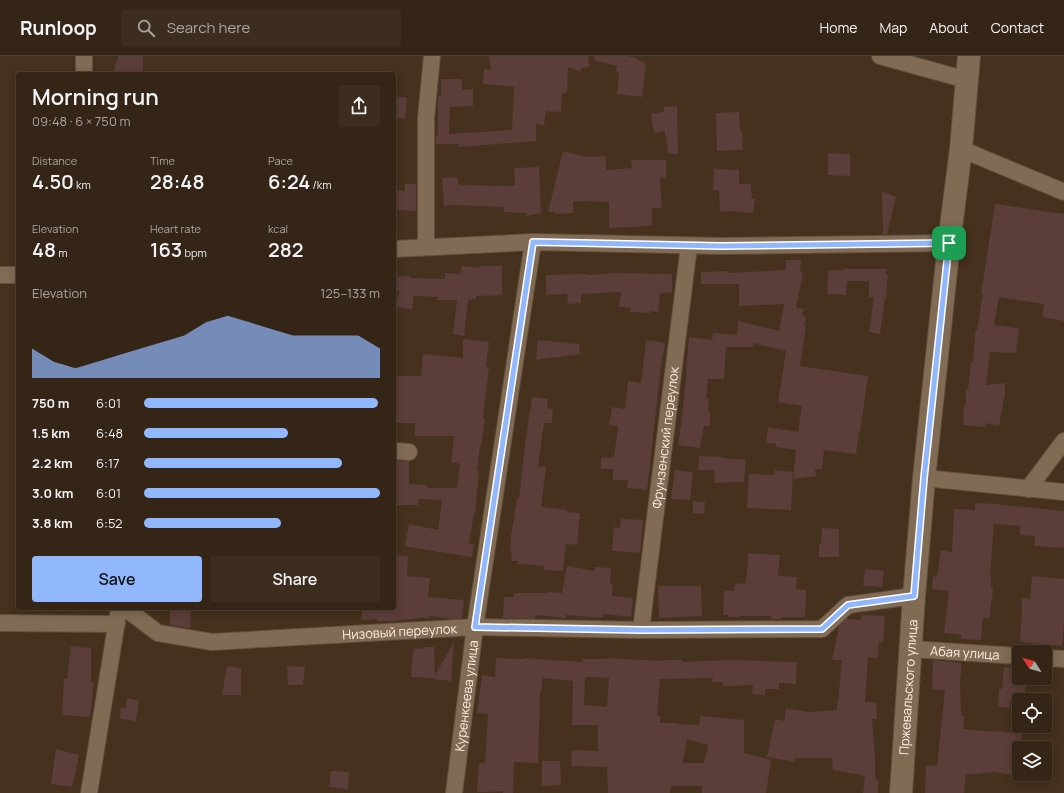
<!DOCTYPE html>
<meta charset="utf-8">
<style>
:root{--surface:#342516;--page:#3c2d1f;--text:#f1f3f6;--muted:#a9a5a1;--line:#4e4235;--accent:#91b8fd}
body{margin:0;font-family:Manrope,sans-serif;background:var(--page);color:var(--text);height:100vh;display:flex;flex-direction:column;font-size:15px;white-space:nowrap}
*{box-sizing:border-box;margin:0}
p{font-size:13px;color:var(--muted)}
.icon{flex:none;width:22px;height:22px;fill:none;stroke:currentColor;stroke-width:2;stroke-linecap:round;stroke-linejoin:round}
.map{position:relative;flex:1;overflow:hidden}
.drawer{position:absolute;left:16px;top:16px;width:380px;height:538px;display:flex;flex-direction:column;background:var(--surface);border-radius:4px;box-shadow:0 2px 10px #0003,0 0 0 1px var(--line)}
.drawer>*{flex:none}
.needle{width:26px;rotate:307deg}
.fabs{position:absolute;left:1012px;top:589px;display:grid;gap:8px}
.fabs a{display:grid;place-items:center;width:40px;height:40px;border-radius:4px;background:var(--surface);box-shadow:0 2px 10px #0003,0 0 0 1px var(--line);font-size:20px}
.pin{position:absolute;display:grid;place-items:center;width:34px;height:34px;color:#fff;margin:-17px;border-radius:8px;box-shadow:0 2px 6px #0006}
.round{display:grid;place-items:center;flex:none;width:42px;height:42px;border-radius:4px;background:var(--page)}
.head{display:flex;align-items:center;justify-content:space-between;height:68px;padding:0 16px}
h1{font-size:22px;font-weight:600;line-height:30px}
.stats{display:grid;grid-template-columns:repeat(3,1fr);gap:6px;height:68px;padding:4px 16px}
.stats div{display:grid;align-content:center}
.stats b{font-size:20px;font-weight:600}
.stats small{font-size:11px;font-weight:400}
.stats p{font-size:11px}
.chart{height:112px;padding:8px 16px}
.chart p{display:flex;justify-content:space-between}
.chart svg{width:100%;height:72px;margin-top:4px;fill:var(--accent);opacity:.7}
.cta{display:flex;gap:8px;margin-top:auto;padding:8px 16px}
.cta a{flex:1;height:46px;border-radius:4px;background:var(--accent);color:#111;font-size:16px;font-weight:600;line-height:46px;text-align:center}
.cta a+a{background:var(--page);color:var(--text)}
ul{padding:0 16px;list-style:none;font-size:13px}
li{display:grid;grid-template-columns:64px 48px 1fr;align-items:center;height:30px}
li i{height:10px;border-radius:5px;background:var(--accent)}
header{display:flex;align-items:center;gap:24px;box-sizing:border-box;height:56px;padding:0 20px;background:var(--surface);border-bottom:1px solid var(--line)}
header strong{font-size:19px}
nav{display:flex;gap:22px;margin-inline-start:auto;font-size:14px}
.search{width:280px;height:36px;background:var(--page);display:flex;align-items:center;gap:10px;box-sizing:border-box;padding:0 14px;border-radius:4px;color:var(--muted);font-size:15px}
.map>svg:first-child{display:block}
.building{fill:#5b3d39;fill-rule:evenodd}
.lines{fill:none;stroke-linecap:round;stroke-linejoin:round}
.street-casing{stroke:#61503d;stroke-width:18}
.secondary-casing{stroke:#61503d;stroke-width:24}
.street{stroke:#816b54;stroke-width:16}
.secondary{stroke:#816b54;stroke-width:22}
.route-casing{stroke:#fff;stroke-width:8}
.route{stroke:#91b8fd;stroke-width:5}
.labels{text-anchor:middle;stroke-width:3;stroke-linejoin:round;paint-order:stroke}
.street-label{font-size:13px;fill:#fbeee1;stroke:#3b2713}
</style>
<header>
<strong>Runloop</strong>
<div class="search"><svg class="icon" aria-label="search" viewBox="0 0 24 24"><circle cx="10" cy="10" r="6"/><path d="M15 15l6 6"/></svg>Search here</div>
<nav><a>Home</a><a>Map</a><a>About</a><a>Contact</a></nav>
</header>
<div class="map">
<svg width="1064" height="737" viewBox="0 0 1064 737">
<rect width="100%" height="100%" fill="#45311d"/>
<path class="building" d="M118 0H143V18H113Z
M489 0H588L589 11 582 12 580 16 568 11 567 37H562L561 56 546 55 544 69 536 68V85L459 91V88H436V79H438V40H441V23H462V34L473 33V50L450 51 449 78 512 74 514 31 483 28 484 13 491 14Z
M595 0H627L633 1 646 8 642 41 617 38 619 16 616 15 617 10 594 4Z
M394 40 407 42 405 63 394 61Z
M677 50 678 98H668L666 80H665V75L654 77 651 58 664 56V51Z
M739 56 740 75H742L743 94 717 95 716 57Z
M563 95 586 101 606 100V114L632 112 631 104H666V122H660L662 152H652V170L609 172V146L573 145V157L555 158V156H548Z
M828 97 850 98V120L828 119Z
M539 111 541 157 526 160V157L504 156V151L452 149 444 150 442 122 458 121V129L515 130 514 112Z
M714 113 739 114V128H751L752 143H755L753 157 733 155 720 156 719 134H713Z
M405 128H416V155L394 154V134L405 135Z
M882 135 896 141 887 178H883Z
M995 148 1064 158V265L1042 261 1044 248 999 241 994 269 1019 272 1016 297 990 296 986 329 1005 327V342H1004L999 370 986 367 985 371 963 369 964 350H966V333H968L971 306H973L975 279 976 274H977L983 238H981Z
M786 204H801L800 216 803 217 796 252 804 253 802 260 806 261 804 270H806L800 310 868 320 860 376H859L856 398 824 394 822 413H815L816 420 793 423 796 394 776 391V388L766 387 768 371 798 376 802 350 778 346 786 295 753 287V291H726L724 323H708L706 343H709L708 356H710V370H704L700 392 678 389 681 369 687 314H686L689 281 712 284 713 277 737 279 738 265 779 275 784 248 739 250V228H701V216L728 215V217L786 214Z
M462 210 480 212V210H502V239L476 240V243L468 244 464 280 453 278 457 244H437L438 241 414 240 412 253 396 251 399 235H394V221L410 220V222L445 223V217L460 218Z
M843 213H886V218L888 219 886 242H885L880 278 869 276 874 241H869V225H847L846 239 827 238 828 214H844Z
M614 217 672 218V236L660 237 658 256 650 255V257L630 256V252L619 251 621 236 581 238V247L568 248 567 238 546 239V219L588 218V219Z
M463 283 489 286 486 311H489L483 362 485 363 481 390H480L477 415H479L475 458H474L469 488H474L472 501 439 496 405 490 409 468 438 474 442 444 419 443 418 449H396V437H394V405H409V428L427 429V432H457L460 408 451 406 454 380H415V367H394V320H421L423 298 463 302Z
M538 284 579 288 580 298 536 304Z
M646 284 665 287 661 310 652 390 647 434 627 432 628 424H613V413H601V402L614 401 618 370 609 369 612 351 625 353 628 325 641 327Z
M532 341 548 343 547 352 553 353 552 367H544L538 410 546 411 541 451 567 454V456L580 457 577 489 566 488 563 515 544 514V510L518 508V505H511L512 496H510L511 480 517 443H519L525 388Z
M699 400 723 401V402L746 404 744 426 715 427 714 414H698Z
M675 414 693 416 690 444 671 443Z
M775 414 793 416 791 454 747 452 749 418 774 419Z
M693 445 705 446 704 458 693 457Z
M975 447 995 448 1064 455V492L1034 490 1035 480 1020 479V470L994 468 990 521H991V531H993L992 545H991L990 562H983L981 584 961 583V579L944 577 949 535 932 533 933 520 937 521 941 494 952 496 954 453 975 454Z
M621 463 643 464 640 497 612 495 614 471 620 472Z
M822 472 839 473V501H819V488H821Z
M748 497 780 499 778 520 797 521 796 533 806 534 805 561H782V563H771V560H741V561H729V559H723L724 534 734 535 735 527 745 528 748 509Z
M394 499 408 500 407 520 430 522 428 541 464 544 462 562 454 563 429 560V562H418V563L397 564V565H377V563L362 564V552H394V543H396L394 524Z
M567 510 595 515V511L611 512 610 528H613L612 540 633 542 631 561 603 558V562L566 559V562L535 559V563L503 562 504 541H514V537H547V536L562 537Z
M865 513 884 515 882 531 863 530Z
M1032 520 1064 523V566L1062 590 1020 586 1022 553V554V542L1030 543Z
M658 530H701L702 560 659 562Z
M170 552H191L190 572 170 569Z
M861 559 885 560 883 587 879 586 878 602 868 601 865 646H876L877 663H872L875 700V724H878V737H863L865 720 833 714 832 702H795L794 706 767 701 775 663 784 665 786 652 809 656 837 654V646H838L842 605V604H832L839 570 846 563 861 564Z
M454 586 451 625 433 623V622L411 621 412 605 414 592 423 593V591H434L435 619Z
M71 590 91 592V626H94L90 661 62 659 64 622 67 623Z
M496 602 524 603V602L582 606V603H607V602L665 605V604H682V606L727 604 797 606 796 628 779 627V633H765V639L752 638 753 629 723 630V626H712L713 622 660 623 657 660H660V667H677V668L699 669 700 660 744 664V697L771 704 766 737H702V730H671L670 737H608L607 711 571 710 572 694 598 695V669H572L573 625 543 622 541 637H540L538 707 514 706 513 737H503V735L487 736H477L479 707H485L488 658 477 657 482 619 495 621ZM585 621 609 622 607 651 584 649ZM687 683 708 689 704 707H683Z
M933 604 962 607 960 624 961 660H964L963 673 998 676V675L1022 678 1020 692H1019V720L994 716 966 719 964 737H925L926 709 937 710 945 634H932Z
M227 610 241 612V639H222Z
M287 610 305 611 303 629H288Z
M1004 611 1019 612 1018 622H1026L1024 644 1016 643V646L1010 645V652L998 651 999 633H1002Z
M127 642 139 645 136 665 120 663 121 651 126 653Z
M56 693 79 699 72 731 51 728Z
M542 705H560L561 729 542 730Z
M331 715 349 716 348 733 329 731Z"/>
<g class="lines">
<defs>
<g id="street">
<path d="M880 0 967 24"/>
<path d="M84 18V0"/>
<path d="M961 93 1064 136"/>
<path d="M426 191V62L432 0"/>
<path d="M394 193 533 186 721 190 949 187"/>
<path d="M0 219H18"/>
<path d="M394 395 409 396"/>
<path d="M924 422 1064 436"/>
<path d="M1028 433 1064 385"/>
<path id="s1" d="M125 552 158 577 212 586 475 571 641 574 822 573 848 549 914 540"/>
<path d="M0 567 117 568"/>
<path id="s2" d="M641 574 689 190"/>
<path id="s3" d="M911 593 1019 600"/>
<path d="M1045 602 1064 603"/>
<path d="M89 737 119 552"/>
<path id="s4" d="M454 737 475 571 533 186"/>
</g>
<g id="secondary">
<path id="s5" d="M901 737 914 540 924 422 949 187 961 93 969 0"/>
</g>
</defs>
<use href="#street" class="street-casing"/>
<use href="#secondary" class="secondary-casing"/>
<use href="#street" class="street"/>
<use href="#secondary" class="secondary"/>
</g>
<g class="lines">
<defs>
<path id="route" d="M533 186 721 190 949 187 924 422 914 540 848 549 822 573 641 574 475 571Z"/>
</defs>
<use href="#route" class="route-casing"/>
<use href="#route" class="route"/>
</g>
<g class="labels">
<g class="street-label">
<text dy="5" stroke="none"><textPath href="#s2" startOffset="194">Фрунзенский переулок</textPath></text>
<text dy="5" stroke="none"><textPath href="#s1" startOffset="284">Низовый переулок</textPath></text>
<text dy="5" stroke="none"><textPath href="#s3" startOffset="54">Абая улица</textPath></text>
<text dy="5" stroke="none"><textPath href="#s5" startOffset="106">Пржевальского улица</textPath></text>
<text dy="5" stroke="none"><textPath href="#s4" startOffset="98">Куренкеева улица</textPath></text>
</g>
</g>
</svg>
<div class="fabs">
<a><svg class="needle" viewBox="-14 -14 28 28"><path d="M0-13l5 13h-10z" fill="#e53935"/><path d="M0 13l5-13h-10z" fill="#a9a5a1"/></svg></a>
<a><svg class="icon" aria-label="locate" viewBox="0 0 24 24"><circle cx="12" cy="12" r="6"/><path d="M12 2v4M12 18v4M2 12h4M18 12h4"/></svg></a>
<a><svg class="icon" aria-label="layers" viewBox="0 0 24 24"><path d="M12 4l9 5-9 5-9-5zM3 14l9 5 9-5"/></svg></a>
</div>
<div class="pin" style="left:949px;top:187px;background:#1e9e55"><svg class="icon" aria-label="arrive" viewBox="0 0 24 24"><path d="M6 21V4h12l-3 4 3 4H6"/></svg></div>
<section class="drawer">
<div class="head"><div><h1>Morning run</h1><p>09:48 · 6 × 750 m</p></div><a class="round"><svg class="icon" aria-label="share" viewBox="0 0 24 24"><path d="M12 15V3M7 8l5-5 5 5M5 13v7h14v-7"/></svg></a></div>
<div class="stats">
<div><p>Distance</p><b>4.50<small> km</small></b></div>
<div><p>Time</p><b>28:48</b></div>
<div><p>Pace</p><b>6:24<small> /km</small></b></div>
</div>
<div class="stats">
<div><p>Elevation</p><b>48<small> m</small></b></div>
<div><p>Heart rate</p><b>163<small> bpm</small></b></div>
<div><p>kcal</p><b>282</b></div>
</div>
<div class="chart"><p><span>Elevation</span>125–133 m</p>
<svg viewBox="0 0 160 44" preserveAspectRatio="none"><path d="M0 44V26L10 34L20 38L30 34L40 30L50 26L60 22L70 18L80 10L90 6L100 10L110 14L120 18L130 18L140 18L150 18L160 26V44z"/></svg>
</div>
<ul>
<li><b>750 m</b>6:01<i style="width:99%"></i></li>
<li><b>1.5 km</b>6:48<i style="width:61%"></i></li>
<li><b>2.2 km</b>6:17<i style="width:84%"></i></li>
<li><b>3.0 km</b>6:01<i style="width:100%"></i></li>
<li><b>3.8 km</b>6:52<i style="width:58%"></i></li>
</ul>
<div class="cta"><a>Save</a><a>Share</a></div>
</section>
</div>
